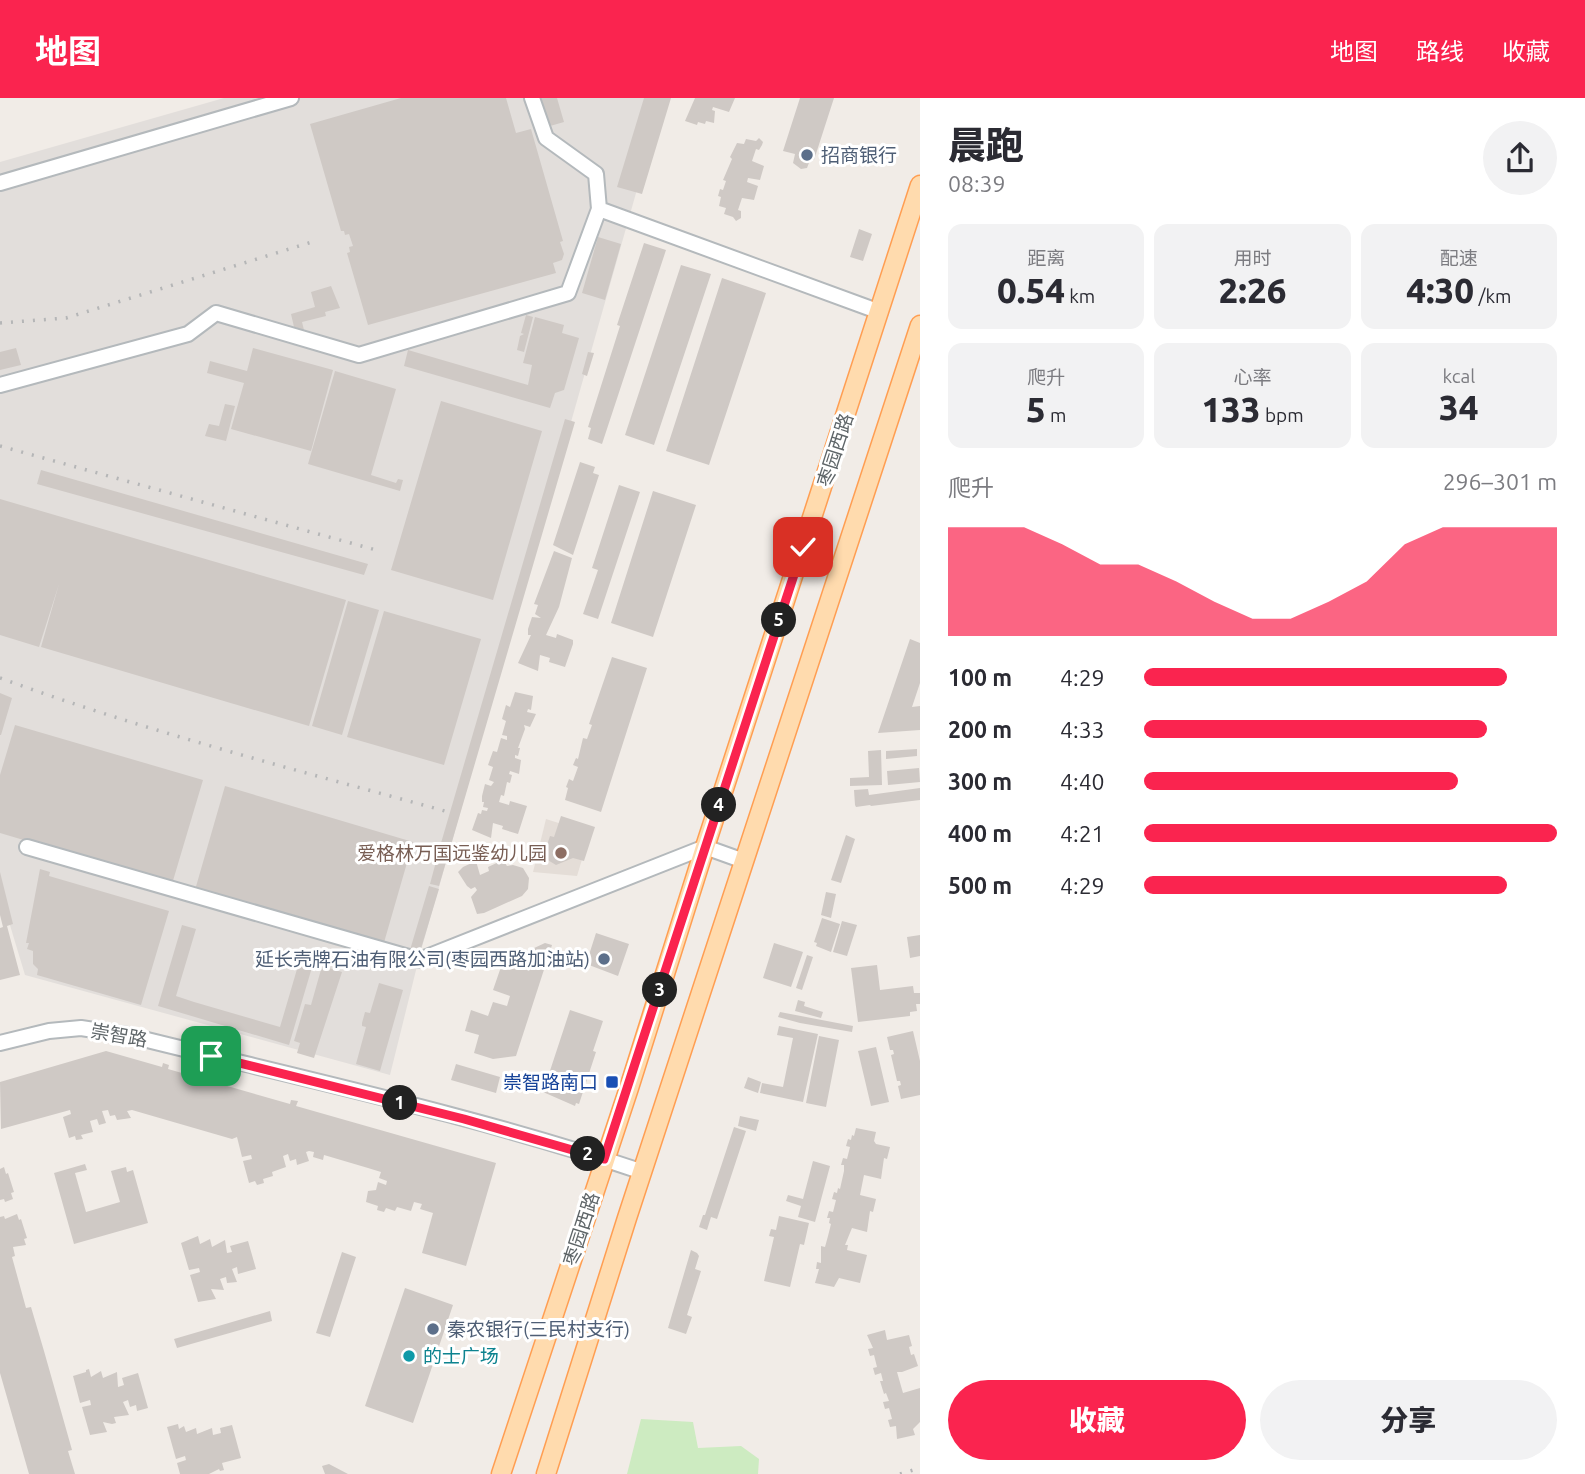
<!DOCTYPE html>
<html lang="zh">
<meta charset="utf-8">
<style>
:root{--surface:#fff;--page:#f2f2f3;--text:#2b2b33;--muted:#7c7c81;--accent:#fa244f}
body{margin:0;font-family:Ubuntu,"Noto Sans SC",sans-serif;background:var(--page);color:var(--text);height:100vh;display:flex;flex-direction:column;font-size:26px;white-space:nowrap}
*{box-sizing:border-box;margin:0}
p{font-size:23px;color:var(--muted)}
.icon{flex:none;width:38px;height:38px;fill:none;stroke:currentColor;stroke-width:2;stroke-linecap:round;stroke-linejoin:round}
.map{position:relative;flex:1;overflow:hidden}
.panel{display:flex;flex-direction:column;background:var(--surface);width:665px}
.panel>*{flex:none}
.pin{position:absolute;display:grid;place-items:center;width:60px;height:60px;color:#fff;margin:-30px;border-radius:14px;box-shadow:0 4px 10px #0006}
.km{position:absolute;width:35px;height:35px;margin:-18px;border-radius:50%;background:#222;color:#fff;font-size:19px;line-height:35px;text-align:center}
.round{display:grid;place-items:center;flex:none;width:74px;height:74px;border-radius:37px;background:var(--page)}
.head{display:flex;align-items:center;justify-content:space-between;height:119px;padding:0 28px}
h1{font-size:38px;font-weight:800;line-height:52px}
.stats{display:grid;grid-template-columns:repeat(3,1fr);gap:10px;height:119px;padding:7px 28px}
.stats div{display:grid;align-content:center;border-radius:14px;background:var(--page);text-align:center}
.stats b{font-size:35px;font-weight:800}
.stats small{font-size:19px;font-weight:400}
.stats p{font-size:19px}
.chart{height:196px;padding:14px 28px}
.chart p{display:flex;justify-content:space-between}
.chart svg{width:100%;height:126px;margin-top:7px;fill:var(--accent);opacity:.7}
.action{display:flex;gap:14px;margin-top:auto;padding:14px 28px}
.action a{flex:1;height:80px;border-radius:42px;background:var(--accent);color:#fff;font-size:28px;font-weight:800;line-height:80px;text-align:center}
.action a+a{background:var(--page);color:var(--text)}
ul{padding:0 28px;list-style:none;font-size:23px}
li{display:grid;grid-template-columns:112px 84px 1fr;align-items:center;height:52px}
li i{height:18px;border-radius:9px;background:var(--accent)}
header{display:flex;align-items:center;gap:42px;box-sizing:border-box;height:98px;padding:0 35px;background:var(--accent);color:#fff}
header strong{font-size:33px}
nav{display:flex;gap:38px;margin-inline-start:auto;font-size:24px}
main{display:flex;flex:1;min-height:0}
.map>svg:first-child{display:block}
.industrial{fill:#e2dedb}
.education{fill:#e4ddd7}
.green{fill:#cdebc1}
.building{fill:#cfc9c5}
.lines{fill:none;stroke-linecap:round;stroke-linejoin:round}
.minor-casing{stroke:#b4b9bc;stroke-width:18}
.major-casing{stroke:#ff9e52;stroke-width:21}
.minor{stroke:#fff;stroke-width:14}
.major{stroke:#ffdbae;stroke-width:18}
.rail{stroke:#b5b6b7;stroke-width:3.5;stroke-dasharray:2 9;stroke-linecap:butt}
.route-casing{stroke:#fff;stroke-width:14}
.route{stroke:#fa244f;stroke-width:9}
.service-dot{fill:#5c6f8a;stroke:#fff;stroke-width:2.5}
.education-dot{fill:#8d6e63;stroke:#fff;stroke-width:2.5}
.transit-dot{fill:#1a4fb4;stroke:#fff;stroke-width:2.5}
.culture-dot{fill:#0f9aa8;stroke:#fff;stroke-width:2.5}
.labels{text-anchor:middle;stroke-width:6;stroke-linejoin:round;paint-order:stroke}
.service-label{font-size:19px;fill:#4e5e75;stroke:#fff;text-anchor:start}
.street-label{font-size:19px;fill:#5e6568;stroke:#fff}
.education-label{font-size:19px;fill:#785e54;stroke:#fff;text-anchor:end}
.transit-label{font-size:19px;fill:#164399;stroke:#fff;text-anchor:end}
.culture-label{font-size:19px;fill:#0d838f;stroke:#fff;text-anchor:start}
</style>
<header>
<strong>地图</strong>
<nav><a>地图</a><a>路线</a><a>收藏</a></nav>
</header>
<main>
<div class="map">
<svg width="920" height="1376" viewBox="0 0 920 1376">
<rect width="100%" height="100%" fill="#f1ece7"/>
<path class="industrial" d="M224 0H663L420 856 390 977 25 877 0 794V64Z"/>
<path class="education" d="M546 721 590 735 577 778 533 774Z"/>
<path class="green" d="M641 1321 693 1324 698 1350 741 1348 759 1361 758 1376H627Z"/>
<path class="building" d="M401 0H506L516 35 531 31 563 143 560 144 564 156 562 162 553 165 556 175 368 227 347 155 350 154 349 149 353 148 349 136 345 137 344 133H341L310 26Z
M541 0H557L564 24 550 28Z
M644 0H671L642 96 617 89Z
M695 0H735L729 14 713 9 712 12 715 13 714 25 706 23 705 26 698 24 697 27 685 23Z
M800 0H834L814 62H810L807 70 801 71 793 65 795 56 783 53Z
M759 40 763 44 762 47 759 52 756 51 752 63 764 68 760 82 748 80 747 84 758 88 754 102 742 100 738 112 741 113V120L736 123 733 119 724 116 726 110 719 108 721 99 718 98 720 91 723 92 726 83 723 82 732 61 730 59 737 45 744 46 746 41 756 43Z
M859 131 872 136 863 163 850 159Z
M598 139 621 146 605 202 582 195Z
M644 145 666 152 602 346 588 341 591 330 588 329 620 228 617 227Z
M681 167 711 176 654 347 625 337Z
M722 180 766 195 709 367 666 353Z
M331 188 340 210 325 214 326 218 302 224 304 232 294 229 291 216 315 209 311 194Z
M526 217 533 219 524 254 517 252 520 238 524 236 521 235Z
M535 219 564 227 562 235 579 240 564 292 555 295 550 310 404 268 408 252 528 287 532 267 523 265Z
M16 250 21 267 0 272V254Z
M253 250 333 272 311 353 231 331 244 285 207 275 210 263 247 273Z
M588 254 594 255 587 278 582 276Z
M335 273 396 291 371 377 396 385 398 381 403 382 400 393 308 366Z
M441 303 542 333 493 502 391 472Z
M225 306 235 308 226 343 205 338 209 326 219 328Z
M565 321 575 324 439 788 435 787 430 786 441 745Z
M580 364 595 369 593 375 599 377 573 457 553 447Z
M41 372 368 466 364 477 37 386Z
M619 387 640 394 598 521 583 516 598 472 592 470Z
M653 393 696 407 653 539 611 525Z
M0 401 346 502 309 628 41 549 59 486 39 549 0 537Z
M554 453 572 460 559 509 546 537 556 540 557 536 573 542V546L565 569 549 564 550 560 540 557 538 573 518 565 531 537H528V531L532 519 541 520 535 516 538 507 534 506Z
M348 503 379 512 342 637 312 628Z
M384 513 481 541 444 667 347 639Z
M910 541 920 545V585L912 609 920 608V632L878 635Z
M612 559 647 570 601 714 565 702 568 690 566 689 569 681 573 683 578 669 573 667 576 660 578 661 583 640 587 641 592 627 589 626Z
M515 594 533 598 531 612 528 611 527 614 536 616 530 629 524 627 525 631 518 650H520L518 658 515 657V660L521 662 519 676 510 673 509 676 512 677 510 685 507 684 504 698 501 697 499 704 509 707 510 703 527 708 518 736 502 731 503 728 493 725 491 740 472 732 478 715 481 716 482 712 487 713 488 710 483 709 484 704H482V698L485 686 491 688 494 684 489 682 493 669 488 667 493 653 497 654 501 640 507 642V638L502 637 506 623 502 621 506 607 510 609Z
M0 595 12 600 1 637H0Z
M15 627 203 682 172 786 0 735V677Z
M917 651V658L886 661V653Z
M881 652 882 687 850 688V680L869 679 868 653Z
M919 670 920 684 888 687 887 673Z
M225 688 413 744 383 848 195 792Z
M920 690V702L871 708 870 707 856 709 855 707 854 692 868 691 869 697Z
M561 718 595 729 584 763 573 760 556 767 546 761 545 753 550 738 554 739Z
M846 737 855 741 841 785 831 782Z
M503 762 507 768 513 767 523 770 529 780 528 791 522 798 484 815 477 816 471 799 477 792 475 789 471 791 467 788 458 774 463 769 476 763 480 777 489 773 488 769Z
M40 771 50 774 49 778 169 813 141 907 37 877 38 871 33 866V853L27 851 29 845H26Z
M0 774 13 826 7 828 20 877 0 882V830L3 829 0 817Z
M429 788 439 791 420 854 410 852Z
M826 794 836 796 831 820 821 817Z
M822 820 840 826 831 854 816 848 817 845 814 844Z
M842 823 857 827 847 858 833 854Z
M182 827 196 831 176 898 194 904 280 929 300 861 313 866 289 947 158 908Z
M596 835 629 846 618 878 589 867 591 861 588 860Z
M920 837V858L910 860 907 839Z
M545 845 552 847 516 958 493 961 474 955 479 937 465 933 471 912 488 918 493 904 507 908 510 898 493 892 502 866 519 871 524 855 531 857 532 851Z
M774 845 803 854 791 889 763 880Z
M807 857 813 859 802 892 796 890Z
M877 867 880 892 913 888 914 895H920V906H916L917 913 910 914V918L858 924 851 870Z
M322 868 342 874 314 960 297 955 300 945 294 943 305 906 311 907Z
M379 885 403 892 380 973 356 966 366 929 362 928V925L365 914 370 915Z
M798 902 805 904 804 908 823 914 821 920 795 913Z
M570 912 603 923 593 953 596 954 579 1006 576 1005 575 1008 543 994Z
M780 914 853 928 852 934 800 925 778 919Z
M779 928 818 936 803 1004 760 995 762 985 783 989 793 940 777 937Z
M913 933 920 963V997L901 1001 898 988 901 987 900 983H897L891 957 894 956 893 952H890L887 939Z
M819 938 839 942 826 1009 806 1005Z
M876 949 889 1004 871 1008 858 953Z
M106 953 162 969 163 965 169 967 168 971 290 1006 291 1002 298 1003 296 1008 496 1065 466 1168 422 1155 433 1115 420 1111 422 1106 414 1104 411 1113 397 1109 395 1113 386 1110 384 1114 377 1112 378 1108 366 1104 368 1093 376 1092 378 1084 386 1087 387 1083 379 1080 381 1074 368 1070 324 1057 323 1062 313 1059 314 1054 309 1053 306 1054 309 1063 297 1067 296 1061 290 1063 288 1056 283 1058 286 1069 272 1074 273 1078 263 1081 264 1085 257 1087 255 1083 249 1085 243 1063 252 1061 251 1057 242 1059 237 1039 232 1041 132 1012 127 1013 131 1020 117 1022 115 1017 110 1018 108 1012 102 1013 106 1025 99 1027 97 1021 90 1023 93 1034 81 1037 83 1041 76 1042 75 1038 69 1040 63 1019 71 1016 70 1012 1 1031 0 984Z
M456 966 500 979 496 995 451 982Z
M748 979 761 984 758 995 744 990Z
M740 1018 759 1022 756 1033 738 1028Z
M734 1029 746 1033 717 1121 711 1119 707 1132 699 1129 703 1117H705Z
M856 1030 876 1034 874 1043 876 1046 890 1049 887 1061 884 1060 881 1081 864 1077 860 1097 876 1101 873 1114 870 1113 867 1134 852 1130 845 1147H848L847 1152 867 1157 860 1185 839 1180 834 1189 815 1185 819 1171H816L817 1164 821 1165V1148L825 1149 828 1138 831 1126 829 1125 830 1120H827L829 1113 833 1114 836 1102 832 1101 834 1094 837 1095 838 1090 840 1091 844 1073V1067H841L843 1060 847 1061 850 1049 846 1048 848 1041 851 1042 852 1037 854 1038Z
M813 1063 830 1068 815 1124 798 1119 801 1108 786 1103 788 1097 803 1101Z
M85 1066 87 1072 75 1075 86 1114 120 1104 111 1073 126 1069 127 1074 133 1072 148 1125 74 1146 54 1075Z
M4 1069 6 1076 8 1075 14 1094 11 1095 13 1101 5 1104 4 1101 0 1102V1071Z
M17 1116 19 1122 21 1121 27 1140 24 1141 26 1147 13 1149 15 1158 12 1159 26 1210 31 1209 44 1253 72 1352 68 1353 75 1376H29L0 1275V1119L4 1118 5 1121Z
M779 1118 809 1125 804 1147 800 1146 790 1189 764 1183 774 1139 769 1138 771 1131 776 1132Z
M198 1138 200 1146 210 1141 212 1149 225 1142 227 1155 232 1154 230 1148 248 1143 256 1171 238 1176 237 1169 232 1171 237 1184 227 1185 226 1179 220 1181 224 1192 211 1191 216 1201 198 1204 190 1177 200 1174 199 1170 189 1172 181 1145Z
M691 1152 697 1155 699 1158 695 1171 701 1173 687 1217 692 1219 686 1236 668 1230Z
M342 1154 356 1159 330 1239 316 1235Z
M405 1190 453 1207 413 1325 365 1308Z
M270 1213 272 1223 177 1250 174 1241Z
M885 1232 887 1242 909 1237 912 1248 909 1249 911 1257 914 1256 918 1268 902 1274H897L903 1295 920 1290V1324L913 1331 915 1337 897 1341 896 1328 890 1329 888 1322 892 1321 889 1310 885 1311 883 1304 889 1303 886 1295 884 1296 880 1283H883L881 1275 875 1277 873 1270 877 1269 874 1257 870 1258 868 1251 873 1250 867 1237Z
M89 1271 91 1279 101 1273 103 1280 117 1274 118 1289 124 1287 122 1280 138 1275 148 1310 137 1313 136 1307 130 1309 128 1302 123 1304 129 1317 114 1319 116 1325 112 1326 103 1324 107 1334 90 1337 82 1309 91 1307 90 1302 80 1305 73 1278 86 1274V1272Z
M178 1326 179 1331 184 1328 186 1334 196 1330 197 1336 212 1330 213 1337 221 1335 220 1330 232 1327 241 1360 222 1365 224 1372 220 1373 219 1371 209 1376H180L177 1365 186 1362 185 1358 176 1361 167 1329Z
M329 1366 348 1376H325L322 1368Z"/>
<g class="lines">
<defs>
<path id="minor" d="M0 85 291 0
M599 111 880 214
M0 287 188 236 216 215 359 257 568 195 599 111 596 76 546 40 532 0
M27 749 419 862 705 749 744 763
M0 945 49 933 81 930 127 937C299 980 474 1017 643 1074"/>
<path id="major" d="M501 1376 629 990 705 749 920 87
M546 1376 627 1120 920 227"/>
</defs>
<use href="#minor" class="minor-casing"/>
<use href="#major" class="major-casing"/>
<use href="#minor" class="minor"/>
<use href="#major" class="major"/>
<path class="rail" d="M0 225 66 220 315 143
M0 348 376 452
M0 580C145 633 296 672 445 713
M900 1376 920 1370"/>
</g>
<g class="lines">
<defs>
<path id="route" d="M211 958 464 1021 604 1061 803 449"/>
</defs>
<use href="#route" class="route-casing"/>
<use href="#route" class="route"/>
</g>
<g class="service-dot">
<circle cx="807" cy="57" r="7"/>
<circle cx="604" cy="861" r="7"/>
<circle cx="433" cy="1231" r="7"/>
</g>
<circle class="education-dot" cx="561" cy="755" r="7"/>
<rect class="transit-dot" x="605" y="977" width="14" height="14" rx="3.5"/>
<circle class="culture-dot" cx="409" cy="1258" r="7"/>
<g class="labels">
<g class="service-label">
<text x="821" y="64">招商银行</text>
<text x="590" y="868" text-anchor="end">延长壳牌石油有限公司(枣园西路加油站)</text>
<text x="447" y="1238">秦农银行(三民村支行)</text>
</g>
<g class="street-label">
<text transform="translate(835 352) rotate(-72)" y="7">枣园西路</text>
<text transform="translate(119 937) rotate(10)" y="7">崇智路</text>
<text transform="translate(581 1131) rotate(-72)" y="7">枣园西路</text>
</g>
<g class="education-label">
<text x="547" y="762">爱格林万国远鉴幼儿园</text>
</g>
<g class="transit-label">
<text x="598" y="991">崇智路南口</text>
</g>
<g class="culture-label">
<text x="423" y="1265">的士广场</text>
</g>
</g>
</svg>
<div class="pin" style="left:211px;top:958px;background:#1e9e55"><svg class="icon" aria-label="arrive" viewBox="0 0 24 24"><path d="M6 21V4h12l-3 4 3 4H6"/></svg></div>
<div class="pin" style="left:803px;top:449px;background:#d93025"><svg class="icon" aria-label="check" viewBox="0 0 24 24"><path d="M5 12l5 5 9-10"/></svg></div>
<b class="km" style="left:400px;top:1005px">1</b>
<b class="km" style="left:588px;top:1056px">2</b>
<b class="km" style="left:660px;top:892px">3</b>
<b class="km" style="left:719px;top:707px">4</b>
<b class="km" style="left:779px;top:522px">5</b>
</div>
<section class="panel">
<div class="head"><div><h1>晨跑</h1><p>08:39</p></div><a class="round"><svg class="icon" aria-label="share" viewBox="0 0 24 24"><path d="M12 15V3M7 8l5-5 5 5M5 13v7h14v-7"/></svg></a></div>
<div class="stats">
<div><p>距离</p><b>0.54<small> km</small></b></div>
<div><p>用时</p><b>2:26</b></div>
<div><p>配速</p><b>4:30<small> /km</small></b></div>
</div>
<div class="stats">
<div><p>爬升</p><b>5<small> m</small></b></div>
<div><p>心率</p><b>133<small> bpm</small></b></div>
<div><p>kcal</p><b>34</b></div>
</div>
<div class="chart"><p><span>爬升</span>296–301 m</p>
<svg viewBox="0 0 160 44" preserveAspectRatio="none"><path d="M0 44V6L10 6L20 6L30 12L40 19L50 19L60 25L70 32L80 38L90 38L100 32L110 25L120 12L130 6L140 6L150 6L160 6V44z"/></svg>
</div>
<ul>
<li><b>100 m</b>4:29<i style="width:88%"></i></li>
<li><b>200 m</b>4:33<i style="width:83%"></i></li>
<li><b>300 m</b>4:40<i style="width:76%"></i></li>
<li><b>400 m</b>4:21<i style="width:100%"></i></li>
<li><b>500 m</b>4:29<i style="width:88%"></i></li>
</ul>
<div class="action"><a>收藏</a><a>分享</a></div>
</section>
</main>
